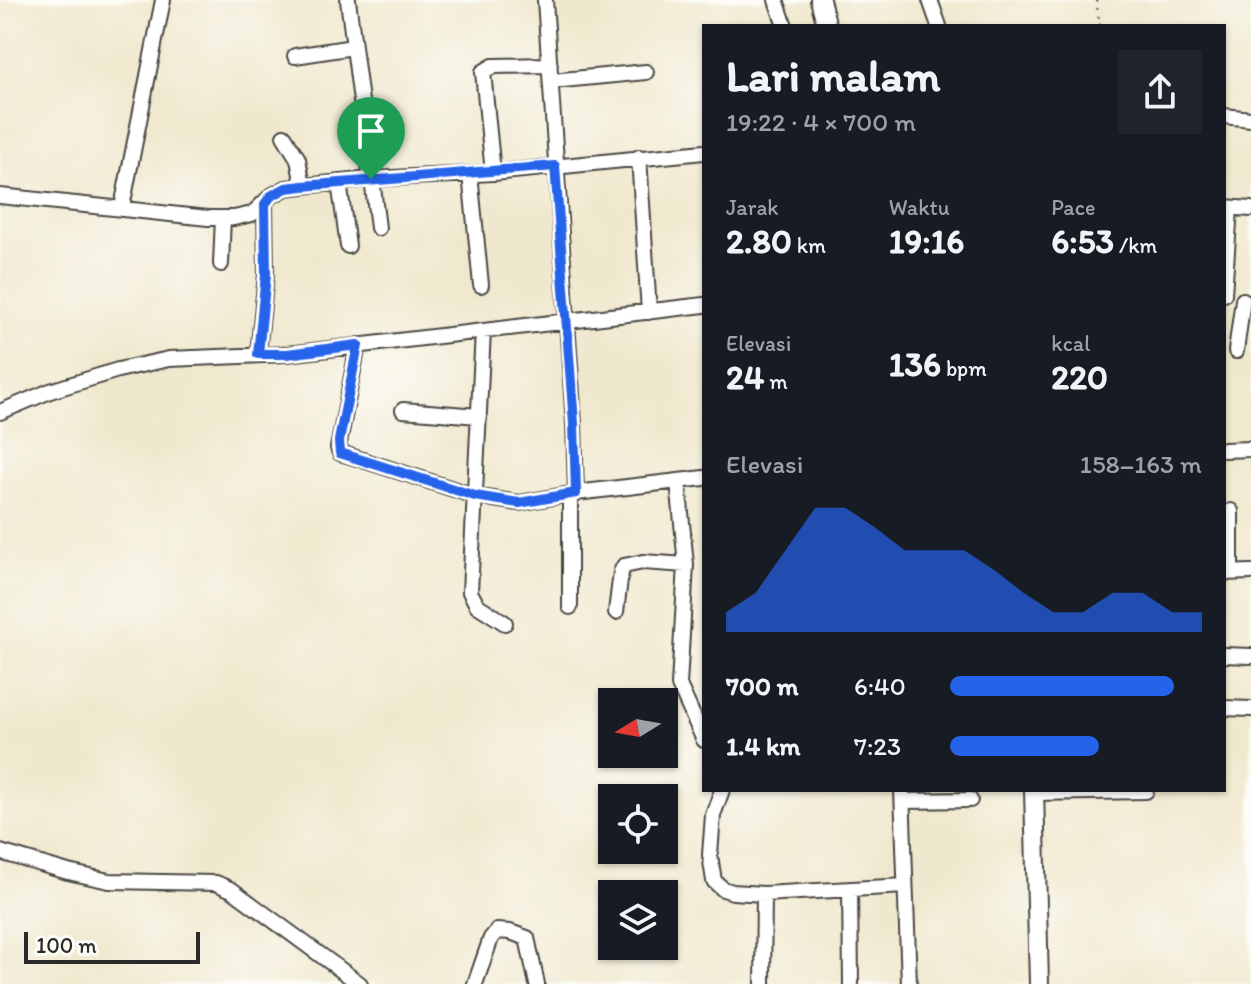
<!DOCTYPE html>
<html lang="id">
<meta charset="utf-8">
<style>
:root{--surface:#171b24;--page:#20242c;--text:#f1f3f6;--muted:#9ea1a6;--accent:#2563eb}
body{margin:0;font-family:Itim,sans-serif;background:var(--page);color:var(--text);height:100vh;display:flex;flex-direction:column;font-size:30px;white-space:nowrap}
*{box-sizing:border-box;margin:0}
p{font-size:26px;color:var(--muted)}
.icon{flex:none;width:44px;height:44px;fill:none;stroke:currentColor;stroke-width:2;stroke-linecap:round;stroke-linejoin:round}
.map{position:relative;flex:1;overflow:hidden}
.side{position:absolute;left:702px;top:24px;width:524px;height:768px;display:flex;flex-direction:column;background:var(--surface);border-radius:0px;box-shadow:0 2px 6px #0004}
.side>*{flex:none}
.needle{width:52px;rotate:259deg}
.controls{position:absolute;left:598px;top:688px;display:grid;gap:16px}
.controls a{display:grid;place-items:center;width:80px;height:80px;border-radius:0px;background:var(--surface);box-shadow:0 2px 6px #0004;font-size:40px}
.scale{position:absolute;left:24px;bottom:20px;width:176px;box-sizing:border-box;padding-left:8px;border:4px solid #2b2b2b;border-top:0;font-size:22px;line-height:28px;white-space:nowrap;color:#2b2b2b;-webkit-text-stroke:6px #fdfcf7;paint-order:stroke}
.pin{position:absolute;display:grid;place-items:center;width:68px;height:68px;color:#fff;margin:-82px -34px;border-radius:50% 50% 50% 0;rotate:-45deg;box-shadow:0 0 8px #0007}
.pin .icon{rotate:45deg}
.round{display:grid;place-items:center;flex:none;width:84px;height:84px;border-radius:0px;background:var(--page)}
.head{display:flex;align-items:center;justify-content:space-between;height:136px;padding:0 24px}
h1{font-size:44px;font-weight:700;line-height:60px}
.metrics{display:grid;grid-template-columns:repeat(3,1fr);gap:12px;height:136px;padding:8px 24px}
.metrics div{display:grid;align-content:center}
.metrics b{font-size:34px;font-weight:700}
.metrics small{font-size:22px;font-weight:400}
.metrics p{font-size:22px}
.chart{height:224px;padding:16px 24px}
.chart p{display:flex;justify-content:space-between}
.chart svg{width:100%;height:144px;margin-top:8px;fill:var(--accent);opacity:.7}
ul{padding:0 24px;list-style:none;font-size:26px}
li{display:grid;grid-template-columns:128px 96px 1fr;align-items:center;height:60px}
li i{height:20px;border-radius:10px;background:var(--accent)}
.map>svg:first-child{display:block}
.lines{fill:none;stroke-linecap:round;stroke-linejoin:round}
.minor-casing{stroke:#494743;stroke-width:18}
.major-casing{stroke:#494743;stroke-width:22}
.path{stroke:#494743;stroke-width:2;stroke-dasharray:2 6;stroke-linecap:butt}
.minor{stroke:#fff;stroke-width:14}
.major{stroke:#fff;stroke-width:18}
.route-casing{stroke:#fff;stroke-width:16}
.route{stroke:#2563eb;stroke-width:10}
</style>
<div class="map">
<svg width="1251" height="984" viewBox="0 0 1251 984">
<rect width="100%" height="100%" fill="#fdfcf7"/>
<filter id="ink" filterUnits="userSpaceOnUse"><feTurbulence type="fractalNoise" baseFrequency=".0125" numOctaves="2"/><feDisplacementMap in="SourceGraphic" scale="16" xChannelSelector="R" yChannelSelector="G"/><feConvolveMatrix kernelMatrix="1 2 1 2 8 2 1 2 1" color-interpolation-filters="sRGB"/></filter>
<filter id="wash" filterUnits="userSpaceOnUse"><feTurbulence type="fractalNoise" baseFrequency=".006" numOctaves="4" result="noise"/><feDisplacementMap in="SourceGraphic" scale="32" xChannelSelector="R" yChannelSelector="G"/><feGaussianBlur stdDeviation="1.8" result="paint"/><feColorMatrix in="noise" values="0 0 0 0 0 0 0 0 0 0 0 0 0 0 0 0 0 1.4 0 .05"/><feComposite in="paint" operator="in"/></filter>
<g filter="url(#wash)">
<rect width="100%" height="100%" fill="#f0e8ce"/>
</g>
<g filter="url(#ink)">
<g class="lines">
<defs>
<path id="minor" d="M348 0 371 179
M545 0 574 424 576 493
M776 0 785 26
M930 0 939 26
M295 56 353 47
M552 81 646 72
M1224 116 1251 119
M284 136 298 159 303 186
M639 157 649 312
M493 173 483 72 493 66 550 65
M470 174 481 285
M372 179 378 228
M339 182 348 246
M0 196 208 218H234L252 214 271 196 286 188 303 186 371 179 493 173 704 152
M122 207 163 0
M1224 207 1251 209
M221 264 223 218
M1224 294 1230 208
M483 331 470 592 477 605 505 623
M358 345 338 448 340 453 347 455 475 496 519 503 576 493 704 478
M1236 351 1243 300
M258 354 266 275 265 204
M403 410 479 416
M0 412 50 391 118 370 169 359 287 354 704 305
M1224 450 1251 449
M678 481 686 565 679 685 704 740
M570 494V607
M1231 572V511
M1224 573 1251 572
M616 612 621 572 624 566 643 562 686 565
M1224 655 1251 656
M1224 708 1251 709
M722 790 713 815 710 855 714 881 723 889 733 892 764 894 905 886
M902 790 909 984
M1034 793 1146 791
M903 801 970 800
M0 852 68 872 109 881 216 883 232 890 360 984
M850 889 851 984
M475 984 491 938 497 931 510 932 527 938 537 984
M763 984 764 894"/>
<path id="major" d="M820 0 827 26
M1034 790 1039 984"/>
</defs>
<use href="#minor" class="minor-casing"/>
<use href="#major" class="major-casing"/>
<path class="path" d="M1096 0 1100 26"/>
<use href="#minor" class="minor"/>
<use href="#major" class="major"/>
</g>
</g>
<g class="lines" filter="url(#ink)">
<defs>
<path id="route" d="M555 166 574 424 576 493 519 503 475 496 340 453 339 441 358 345 287 354H258L266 275 265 204 271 196 286 188 303 186Z"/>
</defs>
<use href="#route" class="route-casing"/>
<use href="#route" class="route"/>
</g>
</svg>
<div class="controls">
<a><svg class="needle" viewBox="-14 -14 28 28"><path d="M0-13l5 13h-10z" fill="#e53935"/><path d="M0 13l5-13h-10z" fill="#9ea1a6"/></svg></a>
<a><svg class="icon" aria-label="locate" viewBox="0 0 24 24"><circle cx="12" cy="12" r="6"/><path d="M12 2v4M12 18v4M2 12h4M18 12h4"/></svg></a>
<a><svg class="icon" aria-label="layers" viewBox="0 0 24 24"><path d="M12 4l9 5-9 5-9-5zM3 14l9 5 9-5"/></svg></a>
</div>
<div class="scale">100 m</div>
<div class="pin" style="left:371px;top:179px;background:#1e9e55"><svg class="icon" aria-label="arrive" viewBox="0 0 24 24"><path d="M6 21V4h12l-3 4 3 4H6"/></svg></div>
<section class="side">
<div class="head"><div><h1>Lari malam</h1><p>19:22 · 4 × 700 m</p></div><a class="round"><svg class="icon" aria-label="share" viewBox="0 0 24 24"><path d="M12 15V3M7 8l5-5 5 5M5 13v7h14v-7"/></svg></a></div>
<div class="metrics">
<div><p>Jarak</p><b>2.80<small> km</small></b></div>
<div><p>Waktu</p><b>19:16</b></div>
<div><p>Pace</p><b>6:53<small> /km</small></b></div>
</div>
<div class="metrics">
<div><p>Elevasi</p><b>24<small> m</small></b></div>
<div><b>136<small> bpm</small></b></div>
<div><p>kcal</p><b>220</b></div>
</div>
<div class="chart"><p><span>Elevasi</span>158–163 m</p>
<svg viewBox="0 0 160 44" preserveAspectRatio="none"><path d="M0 44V38L10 32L20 19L30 6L40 6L50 12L60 19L70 19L80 19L90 25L100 32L110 38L120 38L130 32L140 32L150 38L160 38V44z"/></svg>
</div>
<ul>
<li><b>700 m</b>6:40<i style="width:89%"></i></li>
<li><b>1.4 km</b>7:23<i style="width:59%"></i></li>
</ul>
</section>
</div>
